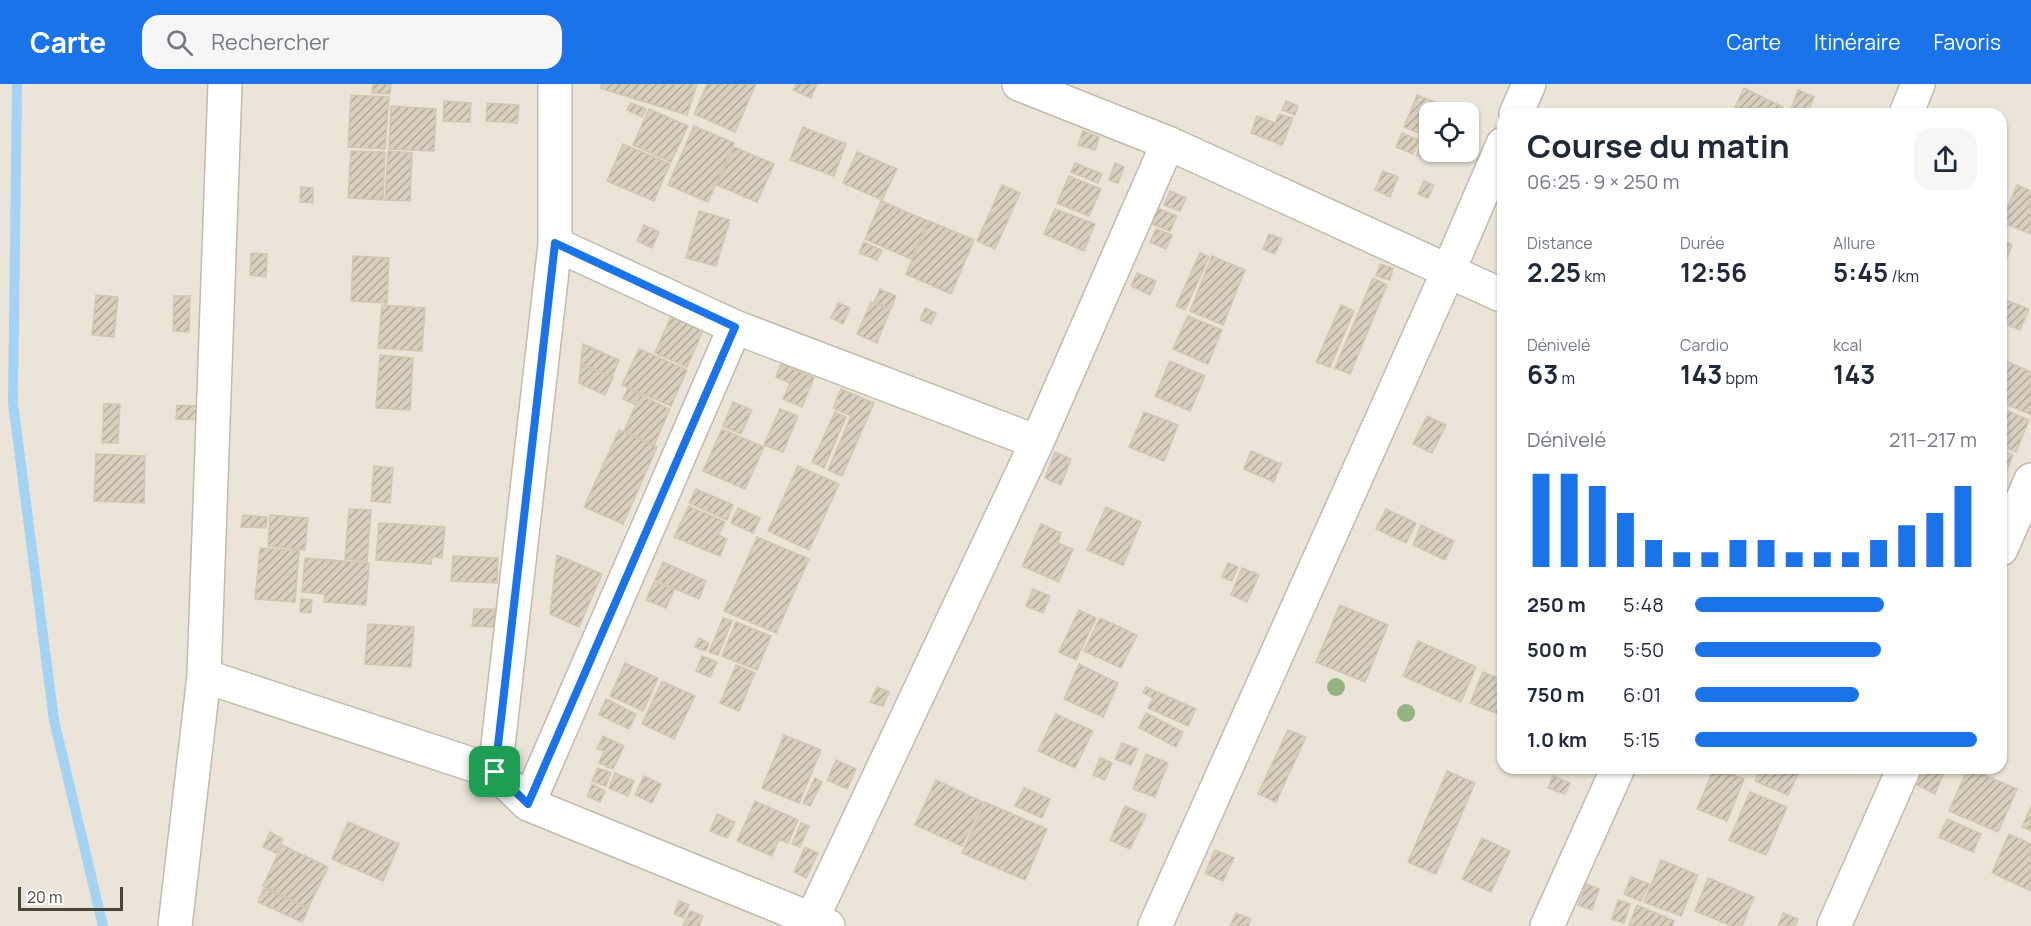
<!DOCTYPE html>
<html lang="fr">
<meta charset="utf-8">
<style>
:root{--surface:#fff;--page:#f6f6f7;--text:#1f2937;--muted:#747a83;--accent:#1a73e8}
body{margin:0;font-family:Manrope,sans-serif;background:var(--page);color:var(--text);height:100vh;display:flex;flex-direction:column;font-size:22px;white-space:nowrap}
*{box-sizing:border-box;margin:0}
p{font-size:20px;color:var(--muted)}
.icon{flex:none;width:33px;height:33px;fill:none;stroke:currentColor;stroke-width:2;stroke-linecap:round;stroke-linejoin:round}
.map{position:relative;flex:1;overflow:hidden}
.side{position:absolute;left:1497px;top:24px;width:510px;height:666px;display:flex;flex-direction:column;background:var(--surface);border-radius:18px;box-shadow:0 2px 4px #0004}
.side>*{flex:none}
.fabs{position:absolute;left:1419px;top:18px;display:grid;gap:12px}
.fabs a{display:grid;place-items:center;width:60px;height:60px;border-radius:12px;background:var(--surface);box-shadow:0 2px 4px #0004;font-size:30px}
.scale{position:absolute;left:18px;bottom:15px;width:105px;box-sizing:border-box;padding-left:6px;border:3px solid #4b4438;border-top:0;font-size:16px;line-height:21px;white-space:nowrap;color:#4b4438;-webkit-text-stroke:4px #fff;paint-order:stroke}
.pin{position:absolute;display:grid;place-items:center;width:51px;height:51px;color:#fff;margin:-26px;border-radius:12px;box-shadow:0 3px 9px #0006}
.round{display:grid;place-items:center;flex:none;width:63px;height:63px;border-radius:18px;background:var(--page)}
.head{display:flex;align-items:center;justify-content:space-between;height:102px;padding:0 30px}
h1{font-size:33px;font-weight:700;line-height:45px}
.metrics{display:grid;grid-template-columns:repeat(3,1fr);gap:9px;height:102px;padding:6px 30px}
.metrics div{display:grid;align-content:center}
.metrics b{font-size:26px;font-weight:700}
.metrics small{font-size:16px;font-weight:400}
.metrics p{font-size:16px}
.chart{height:168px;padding:12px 30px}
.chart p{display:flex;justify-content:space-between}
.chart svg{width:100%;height:108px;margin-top:6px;stroke:var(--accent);stroke-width:6}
ul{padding:0 30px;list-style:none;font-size:20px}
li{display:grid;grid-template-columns:96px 72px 1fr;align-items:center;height:45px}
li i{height:15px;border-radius:8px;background:var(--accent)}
header{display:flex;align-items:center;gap:36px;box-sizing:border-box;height:84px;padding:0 30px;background:var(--accent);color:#fff}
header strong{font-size:28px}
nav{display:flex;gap:33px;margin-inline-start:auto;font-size:21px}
.search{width:420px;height:54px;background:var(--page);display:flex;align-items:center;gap:15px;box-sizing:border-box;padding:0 21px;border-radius:18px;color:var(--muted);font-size:22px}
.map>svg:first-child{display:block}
.residential{fill:#eae5d8;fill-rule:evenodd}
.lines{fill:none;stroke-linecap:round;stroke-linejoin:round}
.stream{stroke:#a5d3f4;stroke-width:10}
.building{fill:url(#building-hatch);stroke:#d4c7b2;stroke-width:1.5}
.minor-casing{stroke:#c2bbac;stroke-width:36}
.minor{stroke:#fff;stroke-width:33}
.tree{fill:#96b47f}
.route-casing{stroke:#fff;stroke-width:12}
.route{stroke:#1a73e8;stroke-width:8}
</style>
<header>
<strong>Carte</strong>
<div class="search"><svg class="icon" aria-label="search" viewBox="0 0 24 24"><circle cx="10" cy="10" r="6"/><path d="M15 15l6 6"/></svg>Rechercher</div>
<nav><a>Carte</a><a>Itinéraire</a><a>Favoris</a></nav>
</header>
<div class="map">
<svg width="2031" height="842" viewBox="0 0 2031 842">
<defs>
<pattern id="building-hatch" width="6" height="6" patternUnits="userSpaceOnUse" patternTransform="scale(1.5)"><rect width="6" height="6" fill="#d8cfbf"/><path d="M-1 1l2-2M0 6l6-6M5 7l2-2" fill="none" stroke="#b1aa9c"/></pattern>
</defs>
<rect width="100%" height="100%" fill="#f6f3eb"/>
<path class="residential" d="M0 0H2031V842H0ZM1430 28H1468V68H1430ZM1503 30H2001V684H1503Z"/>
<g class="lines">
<path class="stream" d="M17 0 13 319 54 636 103 842"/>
</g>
<path class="building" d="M373 0H391L390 10 372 9Z
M602 0H697L687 31 600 4Z
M707 0H756L735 48 694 30Z
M796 0H817L811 14 793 6Z
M1744 4 1783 23 1780 30H1732Z
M1798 6 1814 13 1807 30H1796L1790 28Z
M351 11 389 13 385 65 348 63Z
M1417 11 1435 18 1422 50 1404 43Z
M444 17 471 19 470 38 443 37Z
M1286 17 1298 22 1295 31 1282 26Z
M487 19 519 21 517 39 486 37Z
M631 19 646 25 642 33 627 26Z
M391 22 436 25 434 67 389 65Z
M649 25 688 42 671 78 633 61Z
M1279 30 1293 34 1282 61 1251 49 1257 32 1275 39Z
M694 42 734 59 708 118 668 101Z
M803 43 846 60 834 92 790 76Z
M1083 47 1099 53 1095 66 1078 61Z
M1402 49 1419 56 1413 70 1396 63Z
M1422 56 1430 59V68H1431L1428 75 1417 71Z
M623 60 670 80 654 117 607 97Z
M734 63 774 80 757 118 717 101Z
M351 67 385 68 383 116 348 114Z
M388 67 412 69 410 117 385 116Z
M857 68 897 85 882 116 843 99Z
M1434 68H1446L1443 77 1432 74Z
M1075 79 1102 90 1098 99 1071 88Z
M1115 79 1124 83 1118 99 1109 96Z
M1383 87 1398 93 1390 113 1375 106Z
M1069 92 1101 105 1089 132 1057 119Z
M1424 97 1434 101 1428 114 1418 110Z
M1002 101 1020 109 995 165 977 157Z
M2017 101 2031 107V150L2001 138Z
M301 103 313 104V119L300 118Z
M1170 107 1186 114 1180 127 1164 121Z
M881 117 928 137 911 175 865 155Z
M1157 124 1177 132 1170 147 1152 140Z
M1055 125 1095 140 1084 167 1044 150Z
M699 127 730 136 716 182 686 174Z
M929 137 974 156 951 210 906 190Z
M644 141 659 148 652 164 637 157Z
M1156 145 1172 151 1166 165 1150 158Z
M1269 150 1282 155 1275 170 1263 165Z
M2001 156 2012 161 2001 188Z
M864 158 882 166 877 176 859 169Z
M251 169 267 170 266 193 250 191Z
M1200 169 1209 173 1185 226 1176 222Z
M353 172 389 174 387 219 351 217Z
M1212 172 1245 186 1223 241 1190 227Z
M1380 180 1393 184 1390 196 1376 192Z
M1137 189 1156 197 1150 211 1131 202Z
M1373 194 1387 201 1350 290 1335 284Z
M880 205 896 212 891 225 874 218Z
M96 211 118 213 114 253 92 251Z
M174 212H190L189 248 173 247Z
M2001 214 2029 225 2020 246 2001 238Z
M871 218 890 226 877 259 857 250Z
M838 219 850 224 843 240 831 234Z
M382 221 425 224 422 267 378 264Z
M1341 221 1354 227 1330 283 1316 278Z
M925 224 936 229 931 240 920 236Z
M672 230 704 244 687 283 655 269Z
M1188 232 1222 246 1208 280 1173 265Z
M583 260 619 276 612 293 581 279Z
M639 265 687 286 671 322 622 301Z
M380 271 413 274 410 326 376 324Z
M1170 277 1205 292 1190 327 1155 312Z
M2008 278 2031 288V331L2001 318V296Z
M781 279 814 294 802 323 783 315 790 299 776 293Z
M581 280 613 294 605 311 579 299Z
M628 304 639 309 634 320 623 315Z
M841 305 874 319 842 392 828 386 851 332 833 324Z
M640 311 670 325 654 361 624 347Z
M733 318 752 326 741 350 723 342Z
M104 320H120L118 359H102Z
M177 321 197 322V336L176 335Z
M2001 324 2029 336 2016 368 2001 362Z
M780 325 798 332 783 368 764 361Z
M835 328 846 333 824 384 812 378Z
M1144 328 1178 341 1164 377 1129 363Z
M1427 332 1446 341 1432 369 1413 360Z
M722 345 764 363 745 405 703 387Z
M619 346 657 363 623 440 584 423Z
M2001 366 2013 371 2005 391 2001 389Z
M1251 367 1281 380 1274 398 1244 385Z
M1055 368 1071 375 1061 401 1045 394Z
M96 370 145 372 144 419 94 417Z
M374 382 393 384 390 419 371 417Z
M798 382 839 400 809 466 768 447Z
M696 405 733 421 727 436 689 419Z
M689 422 725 438 719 451 727 455 720 472 674 453Z
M1106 423 1141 438 1123 481 1087 466Z
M738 424 760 434 753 449 731 439Z
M349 425 371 426 367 477 345 475Z
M1386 425 1416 439 1406 459 1376 445Z
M243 431 267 433 266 444 241 443Z
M270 431 308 434 305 466 268 462Z
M379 439 445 443 442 474 432 473 431 480 376 476Z
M1041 440 1061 449 1058 459 1073 465 1059 498 1022 482Z
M1421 441 1454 457 1445 476 1413 461Z
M757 453 809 475 776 549 724 527Z
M260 464 299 467 295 518 255 515Z
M557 471 602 490 579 543 550 530Z
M453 472 498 474 497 499 451 497Z
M305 474 369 479 366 521 324 518 325 510 302 508Z
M663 478 706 497 699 515 655 496Z
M1228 479 1238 483 1232 497 1222 493Z
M1242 484 1259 491 1247 518 1231 511Z
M654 498 674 506 666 524 646 516Z
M1033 505 1050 512 1043 529 1026 522Z
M301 515 312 516 311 529 300 528Z
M1340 521 1388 541 1365 598 1316 578Z
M474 525H495L494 543 472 542Z
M1079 526 1096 534 1076 576 1059 568Z
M723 534 732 537 718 571 709 568Z
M1100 534 1137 551 1121 584 1084 567Z
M736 538 771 552 757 586 722 572Z
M368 540 414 543 411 583 365 580Z
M699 554 709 559 706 567 695 563Z
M1418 557 1476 583 1461 618 1403 592Z
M702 572 717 578 710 593 696 587Z
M625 579 658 594 643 627 610 612Z
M1079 580 1118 599 1103 633 1064 615Z
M736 581 755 589 739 627 720 619Z
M1483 588 1503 596V632L1470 619Z
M662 597 695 612 674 655 642 640Z
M877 603 889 608 883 622 870 618Z
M1146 603 1196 625 1188 642 1148 624 1153 614 1143 609Z
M606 615 636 630 629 645 599 631Z
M1146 629 1183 648 1176 663 1139 644Z
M1056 630 1093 647 1075 684 1038 667Z
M1288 646 1306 653 1276 718 1258 710Z
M784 651 821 666 799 719 762 704Z
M603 652 624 662 613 685 599 679 604 667 597 665Z
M1122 659 1138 665 1131 681 1115 675Z
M1146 670 1168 679 1155 713 1133 705Z
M1100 674 1112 679 1105 696 1093 691Z
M836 676 856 685 847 705 827 696Z
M598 684 611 689 606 702 592 697Z
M1714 684 1744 695 1727 737 1697 725Z
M1760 684H1801L1788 711 1755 697Z
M1924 684H1946L1935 710 1917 701Z
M1968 684 2017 705 1998 748 1949 727Z
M1447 687 1475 699 1436 790 1408 778Z
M615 689 634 697 628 712 609 704Z
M644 692 661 700 652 719 635 711Z
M1553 692 1570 699 1565 710 1548 704Z
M815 694 822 698 810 722 803 719Z
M936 696 983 718 962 762 915 741Z
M592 700 605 707 600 718 587 712Z
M1024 704 1050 715 1042 734 1015 722Z
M1750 708 1787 723 1766 771 1729 756Z
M755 717 798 736 788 759 779 755 772 772 737 757Z
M985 718 1047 745 1025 796 962 769Z
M1125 722 1146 731 1130 765 1110 756Z
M2031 722V747L2022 743Z
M717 730 735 738 727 754 710 747Z
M1947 735 1981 750 1973 768 1939 753Z
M348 738 399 760 383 797 332 775Z
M801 739 809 742 800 763 792 760Z
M270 748 283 755 276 769 263 763Z
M2009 750 2031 760V807L1992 789Z
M1482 754 1510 767 1491 808 1462 795Z
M282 761 328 783 308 824 263 802Z
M805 763 818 769 806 794 794 788Z
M1215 766 1234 774 1223 797 1205 789Z
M1661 776 1698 791 1681 832 1644 818Z
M1631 793 1649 800 1641 817 1624 810Z
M1708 794 1754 813 1742 842H1732L1695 827Z
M1586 800 1599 805 1592 826 1578 821Z
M264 804 308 825 302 838 258 818Z
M1618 816 1630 820 1624 839 1612 835Z
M679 817 689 821 684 834 674 830Z
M1637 821 1674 837 1672 842H1629Z
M690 827 703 832 699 842H683Z
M1236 829 1251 835 1248 842H1230Z
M1783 829 1798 835 1795 842H1778Z"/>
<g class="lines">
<defs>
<path id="minor" d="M1019 0 1168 59 1503 212
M1516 30 1529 0
M1906 30 1918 0
M555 160 735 243 1037 358
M2001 465 2031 396
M204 592 495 688 528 720 828 842
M495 688 555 160V0
M528 720 735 243
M812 835 1037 358 1168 59
M175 842 204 592 225 0
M1155 842 1448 188 1503 60
M1547 842 1618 684
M1834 842 1904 684"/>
</defs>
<use href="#minor" class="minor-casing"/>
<use href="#minor" class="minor"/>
</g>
<g class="tree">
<circle cx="1336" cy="603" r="9"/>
<circle cx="1406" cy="629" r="9"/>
</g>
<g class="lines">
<defs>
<path id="route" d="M555 159 735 243 528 720 495 688Z"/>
</defs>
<use href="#route" class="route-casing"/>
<use href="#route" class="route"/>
</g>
</svg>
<div class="fabs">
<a><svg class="icon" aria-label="locate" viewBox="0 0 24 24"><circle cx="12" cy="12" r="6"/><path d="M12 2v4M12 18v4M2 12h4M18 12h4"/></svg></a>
</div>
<div class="scale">20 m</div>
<div class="pin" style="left:495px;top:688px;background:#1e9e55"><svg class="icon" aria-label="arrive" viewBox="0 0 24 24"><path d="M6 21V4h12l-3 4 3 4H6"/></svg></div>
<section class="side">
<div class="head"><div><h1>Course du matin</h1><p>06:25 · 9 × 250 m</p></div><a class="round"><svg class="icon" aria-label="share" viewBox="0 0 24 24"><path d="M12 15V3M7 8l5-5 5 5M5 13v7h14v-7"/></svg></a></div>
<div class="metrics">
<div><p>Distance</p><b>2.25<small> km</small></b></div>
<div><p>Durée</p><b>12:56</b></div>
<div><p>Allure</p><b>5:45<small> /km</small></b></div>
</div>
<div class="metrics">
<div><p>Dénivelé</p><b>63<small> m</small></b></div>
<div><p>Cardio</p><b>143<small> bpm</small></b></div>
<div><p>kcal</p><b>143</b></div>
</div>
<div class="chart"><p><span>Dénivelé</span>211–217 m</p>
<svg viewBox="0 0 160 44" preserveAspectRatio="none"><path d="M5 44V6M15 44V6M25 44V11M35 44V22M45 44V33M55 44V38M65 44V38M75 44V33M85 44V33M95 44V38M105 44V38M115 44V38M125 44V33M135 44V27M145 44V22M155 44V11"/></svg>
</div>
<ul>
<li><b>250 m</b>5:48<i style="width:67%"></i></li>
<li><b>500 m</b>5:50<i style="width:66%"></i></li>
<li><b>750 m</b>6:01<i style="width:58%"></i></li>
<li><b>1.0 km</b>5:15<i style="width:100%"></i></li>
</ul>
</section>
</div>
